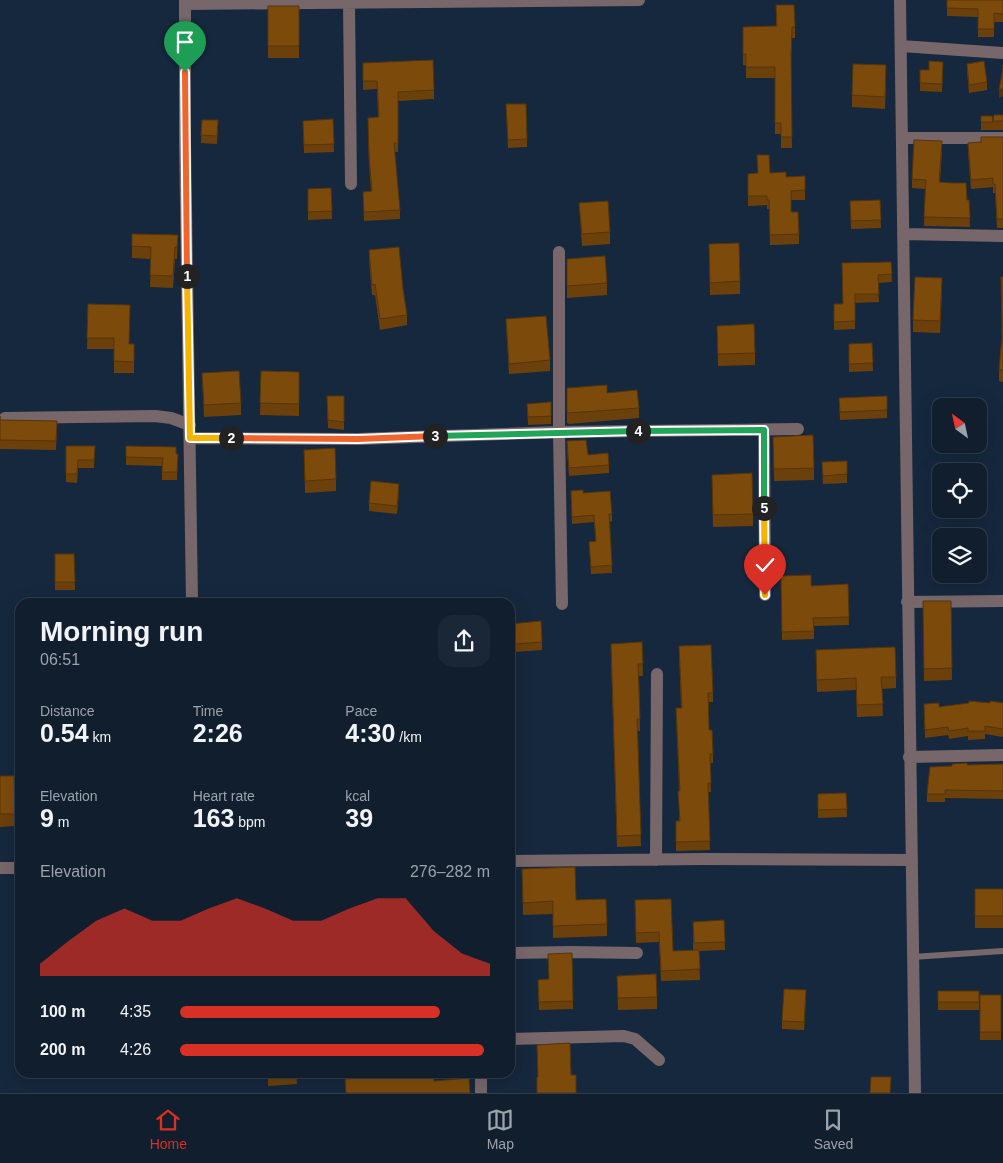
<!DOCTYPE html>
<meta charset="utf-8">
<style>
:root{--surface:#101e2e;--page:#192736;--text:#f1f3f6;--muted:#9ca2aa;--line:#303c4a;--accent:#d93025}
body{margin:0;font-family:Arial,sans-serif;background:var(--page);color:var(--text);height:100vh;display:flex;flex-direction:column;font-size:19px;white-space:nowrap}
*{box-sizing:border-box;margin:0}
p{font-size:16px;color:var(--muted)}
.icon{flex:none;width:28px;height:28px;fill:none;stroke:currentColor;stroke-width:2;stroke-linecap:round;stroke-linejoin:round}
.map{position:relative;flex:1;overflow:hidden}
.side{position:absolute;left:15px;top:598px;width:500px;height:480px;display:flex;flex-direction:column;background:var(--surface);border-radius:15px;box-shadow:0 5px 20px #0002,0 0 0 1px var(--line)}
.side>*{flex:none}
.needle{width:32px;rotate:327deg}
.fabs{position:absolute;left:932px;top:398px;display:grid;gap:10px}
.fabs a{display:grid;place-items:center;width:55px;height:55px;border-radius:10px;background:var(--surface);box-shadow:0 5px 20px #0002,0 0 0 1px var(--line);font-size:25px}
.pin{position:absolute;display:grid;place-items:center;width:42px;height:42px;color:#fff;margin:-51px -21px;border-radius:50% 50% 50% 0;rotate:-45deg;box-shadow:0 0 5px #0007}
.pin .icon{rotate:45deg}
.km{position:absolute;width:25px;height:25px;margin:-12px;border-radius:50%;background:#222;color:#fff;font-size:14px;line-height:25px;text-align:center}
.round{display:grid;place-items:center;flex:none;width:52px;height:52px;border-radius:15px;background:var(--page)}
.overview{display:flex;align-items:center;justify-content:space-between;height:85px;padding:0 25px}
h1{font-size:28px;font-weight:600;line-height:38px}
.stats{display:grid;grid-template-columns:repeat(3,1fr);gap:8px;height:85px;padding:5px 25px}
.stats div{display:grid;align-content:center}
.stats b{font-size:25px;font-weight:600}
.stats small{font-size:14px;font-weight:400}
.stats p{font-size:14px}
.chart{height:140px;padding:10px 25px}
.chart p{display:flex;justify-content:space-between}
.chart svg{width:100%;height:90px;margin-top:5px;fill:var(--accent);opacity:.7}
ul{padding:0 25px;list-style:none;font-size:16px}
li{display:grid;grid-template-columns:80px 60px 1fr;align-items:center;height:38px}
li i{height:12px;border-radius:6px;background:var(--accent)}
.tabs{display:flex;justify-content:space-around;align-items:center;height:70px;border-top:1px solid var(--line);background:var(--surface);font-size:14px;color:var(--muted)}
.tabs a{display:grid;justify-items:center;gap:2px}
.tabs .on{color:var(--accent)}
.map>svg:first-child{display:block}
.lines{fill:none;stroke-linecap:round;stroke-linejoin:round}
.service{stroke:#77676a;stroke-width:6}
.minor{stroke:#77676a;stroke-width:12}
.wall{fill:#6b400a}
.shaded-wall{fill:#573408}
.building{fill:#7c4b0c;stroke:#573408}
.split-1-casing{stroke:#fff;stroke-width:10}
.split-2-casing{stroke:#fff;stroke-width:10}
.split-3-casing{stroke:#fff;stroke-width:10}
.split-4-casing{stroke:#fff;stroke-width:10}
.split-5-casing{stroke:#fff;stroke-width:10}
.split-6-casing{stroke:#fff;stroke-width:10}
.split-1{stroke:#f0652b;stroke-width:6}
.split-2{stroke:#f5b400;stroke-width:6}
.split-3{stroke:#f0652b;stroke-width:6}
.split-4{stroke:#22a559;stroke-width:6}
.split-5{stroke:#22a559;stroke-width:6}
.split-6{stroke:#f5b400;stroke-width:6}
</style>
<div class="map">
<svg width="1003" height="1093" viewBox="0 0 1003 1093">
<rect width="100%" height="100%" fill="#16283d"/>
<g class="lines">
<path class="service" d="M912 957 1003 951"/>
<path class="minor" d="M185 0V141L192 602
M900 0 915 1093
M349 3 351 184
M185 4 639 0
M901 46 1003 53
M902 138H1003
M903 234 1003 236
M559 252V432L562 604
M5 418 155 416 171 418 190 425
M764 430 765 595
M190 438 358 439 559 432 798 429
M907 602 1003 601
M909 757 1003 755
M656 860 657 674
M510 861 704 859 911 860
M0 868H20
M510 953 571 952 637 953
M510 1039 624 1036 635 1039 659 1060
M481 1072V1093"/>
</g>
<path class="wall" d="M947 0H1003V22H994V37H978V17L947 16Z
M776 5 795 27V38H792L791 61 792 148H781V134H775V78H746V65H743V27L776 26Z
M268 6H299V58H268Z
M943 62 942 92 920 91V70H929Z
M363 63 434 90V99L398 101V152H394L400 210V219L364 221 363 192 371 191 369 164 368 118 378 117 377 89 363 90Z
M967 64 987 82V90L969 93 967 72Z
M886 77 885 109 852 107V95Z
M506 104 527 139V147L508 148Z
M1003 115V130H993V121Z
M981 116 993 122V130H981Z
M333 119 334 152 304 153 303 121Z
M202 120H218L217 144 201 143Z
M1003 137V228H997L995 193H993V187L971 189 968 152V143L981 142Z
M942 151 940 182 967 200H969L970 227 924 226 925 189 912 188V179Z
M770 173 786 177 805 176V200H791V212L799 234V244L770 245 769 209H767V205L748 206V174Z
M331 188 332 219 308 220V189Z
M880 200 881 228 851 229 850 201Z
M579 203 610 232V244L582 246Z
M132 234 178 235 177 259H175L173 288 150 287 151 259 132 258Z
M709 244 740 281V294L710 295Z
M369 250 403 289 407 315V325L380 330 375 295H372L369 260Z
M567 259 607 283V295L567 298Z
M891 262 892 282 878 283 879 302 855 303V329L834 330V304H843Z
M1003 277V382L999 381V370L1002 339Z
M942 290 940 333 913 332V320Z
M88 304 129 344H134V373H114V349H87Z
M506 319 550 360V371L509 374Z
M717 326 755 353V365L718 366Z
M872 343 873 371 849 372V344Z
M261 371 299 372V416L260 415Z
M202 373 241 403V415L204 417Z
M567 388 607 393 639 408V418L569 424 567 423Z
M327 396H344V430L328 428Z
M887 396V418L840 420 839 398Z
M551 402V424L528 425 527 404Z
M0 416V420L57 421 56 450 0 449Z
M773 437 814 468V480L774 481Z
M66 446H95L94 468H78L77 483 66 482Z
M126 446 178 454 177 480H162V466L126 465Z
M567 449 588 455 609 465V473L569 476Z
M304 450 336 479V491L305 493Z
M847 461V483L823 484 822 462Z
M712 475 753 514V526L713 527Z
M571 491 583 493 612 514V521L610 522 612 573 591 574 589 542 596 541 594 522 572 524Z
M399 492 397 514 369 511V503Z
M55 554H74L75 590H55Z
M781 576 811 586 848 584 849 625 814 626V639L782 640Z
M923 601H951L952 680 924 681Z
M510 624 542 642V650L515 652 514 642 510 643Z
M642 642 643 676H639L640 731H638L641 846 617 847 611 655Z
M679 646 713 693V702H709V730L713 754V763H710L711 792H708L710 850 676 851V821H679V791L676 708H681Z
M816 662 896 677V688L882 689 883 716 857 717 856 690 817 692Z
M990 703H1003V737L985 734V739L968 740V736L949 739 948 735 925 738 924 704 939 707Z
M1003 764V799L945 798V802H927V794L967 765Z
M0 776H14L15 826 0 827Z
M846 793 847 817 818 818V794Z
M522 869 576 900 607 924V936L553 938V914L523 915Z
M975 889H1003V928H975Z
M671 899 673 951 693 950V922L724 920 725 950 699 951 700 980 661 981 659 942 636 943 635 911Z
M572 953 573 1009 539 1010 538 980 548 979Z
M617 976 657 997V1009L618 1010Z
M938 991H979V1010H938Z
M980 995H1001V1040H980Z
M806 999 804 1030 782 1029V1021Z
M268 1072H296L297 1084 268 1086Z"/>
<path class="shaded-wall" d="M1003 88V96L999 98V90Z
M942 278V290L940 333V321Z
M399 484V492L397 514V506Z
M806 990V999L804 1030V1022Z"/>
<path class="building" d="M947 0H1003V14L994 13V29H978V9L947 8Z
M776 5H794L795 27H792L791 54 792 137H781V123H775V67H746V54H743V27L777 26Z
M268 6H299V46H268Z
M433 60 434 90 398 92V143H394L400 210 364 212 363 192 372 191 369 155 368 118 379 117 377 81H363V63Z
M929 61 943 62 942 84 920 83V70H929Z
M984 61 987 82 969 85 967 64Z
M853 64 886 65 885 97 852 95Z
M1003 65V88L999 90 1002 73Z
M506 104H526L527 139 508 140Z
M994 115H1003V121H993Z
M981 116H992L993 122H981Z
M333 119 334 144 304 145 303 121Z
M202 120H218L217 136 201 135Z
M981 137H1003V219H997L995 184H993V178L971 180 968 143 981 142Z
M914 140 942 141 939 182 952 183H966L967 200H969L970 218 924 217 926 180 912 179Z
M757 155H769L770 173 786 172V177L805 176V190L791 191V212H798L799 234 770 235 769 200H767V196H748V174L758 173Z
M331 188 332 211 308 212V189Z
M880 200 881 220 851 221 850 201Z
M608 201 610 232 582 234 579 203Z
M132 234 178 235 177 247H175L173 276 150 275 151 247 132 246Z
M739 243 740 281 710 283 709 244Z
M399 247 403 289 407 315 380 319 375 284 372 285 369 250Z
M605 256 607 283 567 286V259Z
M891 262 892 274 878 275 879 294H855V321L834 322V304H843L842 263Z
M915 277 942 278 940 321 913 320Z
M1001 277H1003V370H999L1002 337Z
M88 304 130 305 129 344H134V362L114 361V338H87Z
M546 316 550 360 509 364 506 319Z
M754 324 755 353 718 354 717 326Z
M872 343 873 363 849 364V344Z
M239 371 241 403 204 405 202 373Z
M261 371 299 372V404L260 403Z
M607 385V393L637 390 639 408 569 413 567 412V388Z
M327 396H344V422L328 420Z
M887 396V410L840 412 839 398Z
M551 402V416L528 417 527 404Z
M0 416V420L57 421 56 441 0 440Z
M813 435 814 468 774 469 773 437Z
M586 440 588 455 608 453 609 465 569 468 567 441Z
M66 446H95L94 460H78L77 474H66Z
M126 446 176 447V454H178L177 472H162L163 458 126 457Z
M335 448 336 479 305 481 304 450Z
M847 461V474L823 476 822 462Z
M752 473 753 514 713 515 712 475Z
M371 481 399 484 397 506 369 503Z
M583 490V493L610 491 612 514H609L612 565 591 567 589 542 596 541 594 515 572 517 571 491Z
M55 554H74L75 582H55Z
M811 575V586L848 584 849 617 813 618 814 631 782 632 781 576Z
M211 600 240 601 239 602H211Z
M923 601H951L952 668 924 669Z
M541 621 542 642 515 644 514 635H510V624Z
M642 642 643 664H638L640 719H637L641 835 617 836 611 644Z
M711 645 713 693H708L709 730H712L713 754H710L711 783H708L710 841 676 842V821H680L678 791H680L676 708H682L679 646Z
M895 647 896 677H881L883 704 857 705 856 678 817 680 816 650Z
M969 701 990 703V701L1003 703V729L985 726V731H968V728L949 731 948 727 925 730 924 704 939 703V707L969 703Z
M967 763V765L1003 764V791L945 790V794H927L930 767 952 766V764Z
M0 776H14L15 814H0Z
M846 793 847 809 818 810V794Z
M575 867 576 900 606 899 607 924 553 926V901L523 903 522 869Z
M975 889H1003V916H975Z
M671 899 673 951 699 950 700 969 661 971 659 932 636 933 635 900Z
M724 920 725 942 694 943 693 922Z
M572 953 573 1001 539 1002 538 980 549 979 548 954Z
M656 974 657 997 618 998 617 976Z
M784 989 806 990 804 1022 782 1021Z
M938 991H979V1002H938Z
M980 995H1001V1032H980Z
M570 1043 571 1075H576V1093H537V1077H538L537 1045Z
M268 1072H296L297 1076 268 1078Z
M374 1072H434V1081L469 1078 470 1093H346L345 1079 374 1077Z
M871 1077H891L890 1093H870Z"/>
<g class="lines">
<defs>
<path id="split-1" d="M185 72 187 276"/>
<path id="split-2" d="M187 276 190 438H231"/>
<path id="split-3" d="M231 438 358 439 435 436"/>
<path id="split-4" d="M435 436 638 431"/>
<path id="split-5" d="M638 431 764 430V508"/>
<path id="split-6" d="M764 508 765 595"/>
</defs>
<use href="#split-1" class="split-1-casing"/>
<use href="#split-2" class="split-2-casing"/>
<use href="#split-3" class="split-3-casing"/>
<use href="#split-4" class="split-4-casing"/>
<use href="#split-5" class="split-5-casing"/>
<use href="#split-6" class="split-6-casing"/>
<use href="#split-1" class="split-1"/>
<use href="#split-2" class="split-2"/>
<use href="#split-3" class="split-3"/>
<use href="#split-4" class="split-4"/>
<use href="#split-5" class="split-5"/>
<use href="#split-6" class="split-6"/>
</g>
</svg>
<div class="fabs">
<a><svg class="needle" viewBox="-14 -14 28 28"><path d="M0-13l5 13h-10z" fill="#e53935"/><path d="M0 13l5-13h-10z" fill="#9ca2aa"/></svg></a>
<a><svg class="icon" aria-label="locate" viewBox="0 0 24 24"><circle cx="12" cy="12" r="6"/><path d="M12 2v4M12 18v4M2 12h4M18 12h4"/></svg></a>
<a><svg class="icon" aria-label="layers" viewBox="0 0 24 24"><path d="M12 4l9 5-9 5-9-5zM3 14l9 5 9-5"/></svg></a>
</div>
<div class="pin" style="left:185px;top:72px;background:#1e9e55"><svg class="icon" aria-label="arrive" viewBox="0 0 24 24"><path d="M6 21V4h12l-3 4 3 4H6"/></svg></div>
<div class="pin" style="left:765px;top:595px;background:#d93025"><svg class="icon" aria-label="check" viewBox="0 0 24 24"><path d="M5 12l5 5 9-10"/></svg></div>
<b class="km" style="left:187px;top:276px">1</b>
<b class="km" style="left:231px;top:438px">2</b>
<b class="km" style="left:435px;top:436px">3</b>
<b class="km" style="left:638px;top:431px">4</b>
<b class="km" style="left:764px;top:508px">5</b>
<section class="side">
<div class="overview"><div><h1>Morning run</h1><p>06:51</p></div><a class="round"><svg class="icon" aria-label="share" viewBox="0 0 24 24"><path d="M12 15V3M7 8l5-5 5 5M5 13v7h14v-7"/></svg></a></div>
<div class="stats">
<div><p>Distance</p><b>0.54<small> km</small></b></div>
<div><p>Time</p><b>2:26</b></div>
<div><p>Pace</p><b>4:30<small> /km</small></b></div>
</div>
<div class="stats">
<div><p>Elevation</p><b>9<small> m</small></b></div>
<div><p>Heart rate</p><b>163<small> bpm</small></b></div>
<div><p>kcal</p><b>39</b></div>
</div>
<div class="chart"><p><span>Elevation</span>276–282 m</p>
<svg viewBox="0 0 160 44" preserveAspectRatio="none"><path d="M0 44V38L10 27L20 17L30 11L40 17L50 17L60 11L70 6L80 11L90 17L100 17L110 11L120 6L130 6L140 22L150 33L160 38V44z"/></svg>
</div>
<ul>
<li><b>100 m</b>4:35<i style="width:84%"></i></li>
<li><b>200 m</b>4:26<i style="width:98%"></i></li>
</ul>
</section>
</div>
<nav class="tabs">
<a class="on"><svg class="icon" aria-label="home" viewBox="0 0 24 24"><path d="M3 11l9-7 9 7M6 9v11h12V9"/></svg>Home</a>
<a><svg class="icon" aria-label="map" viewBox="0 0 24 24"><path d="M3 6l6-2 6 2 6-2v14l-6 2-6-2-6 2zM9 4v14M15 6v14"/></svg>Map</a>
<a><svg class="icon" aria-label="saved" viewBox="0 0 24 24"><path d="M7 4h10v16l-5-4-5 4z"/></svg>Saved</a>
</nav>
